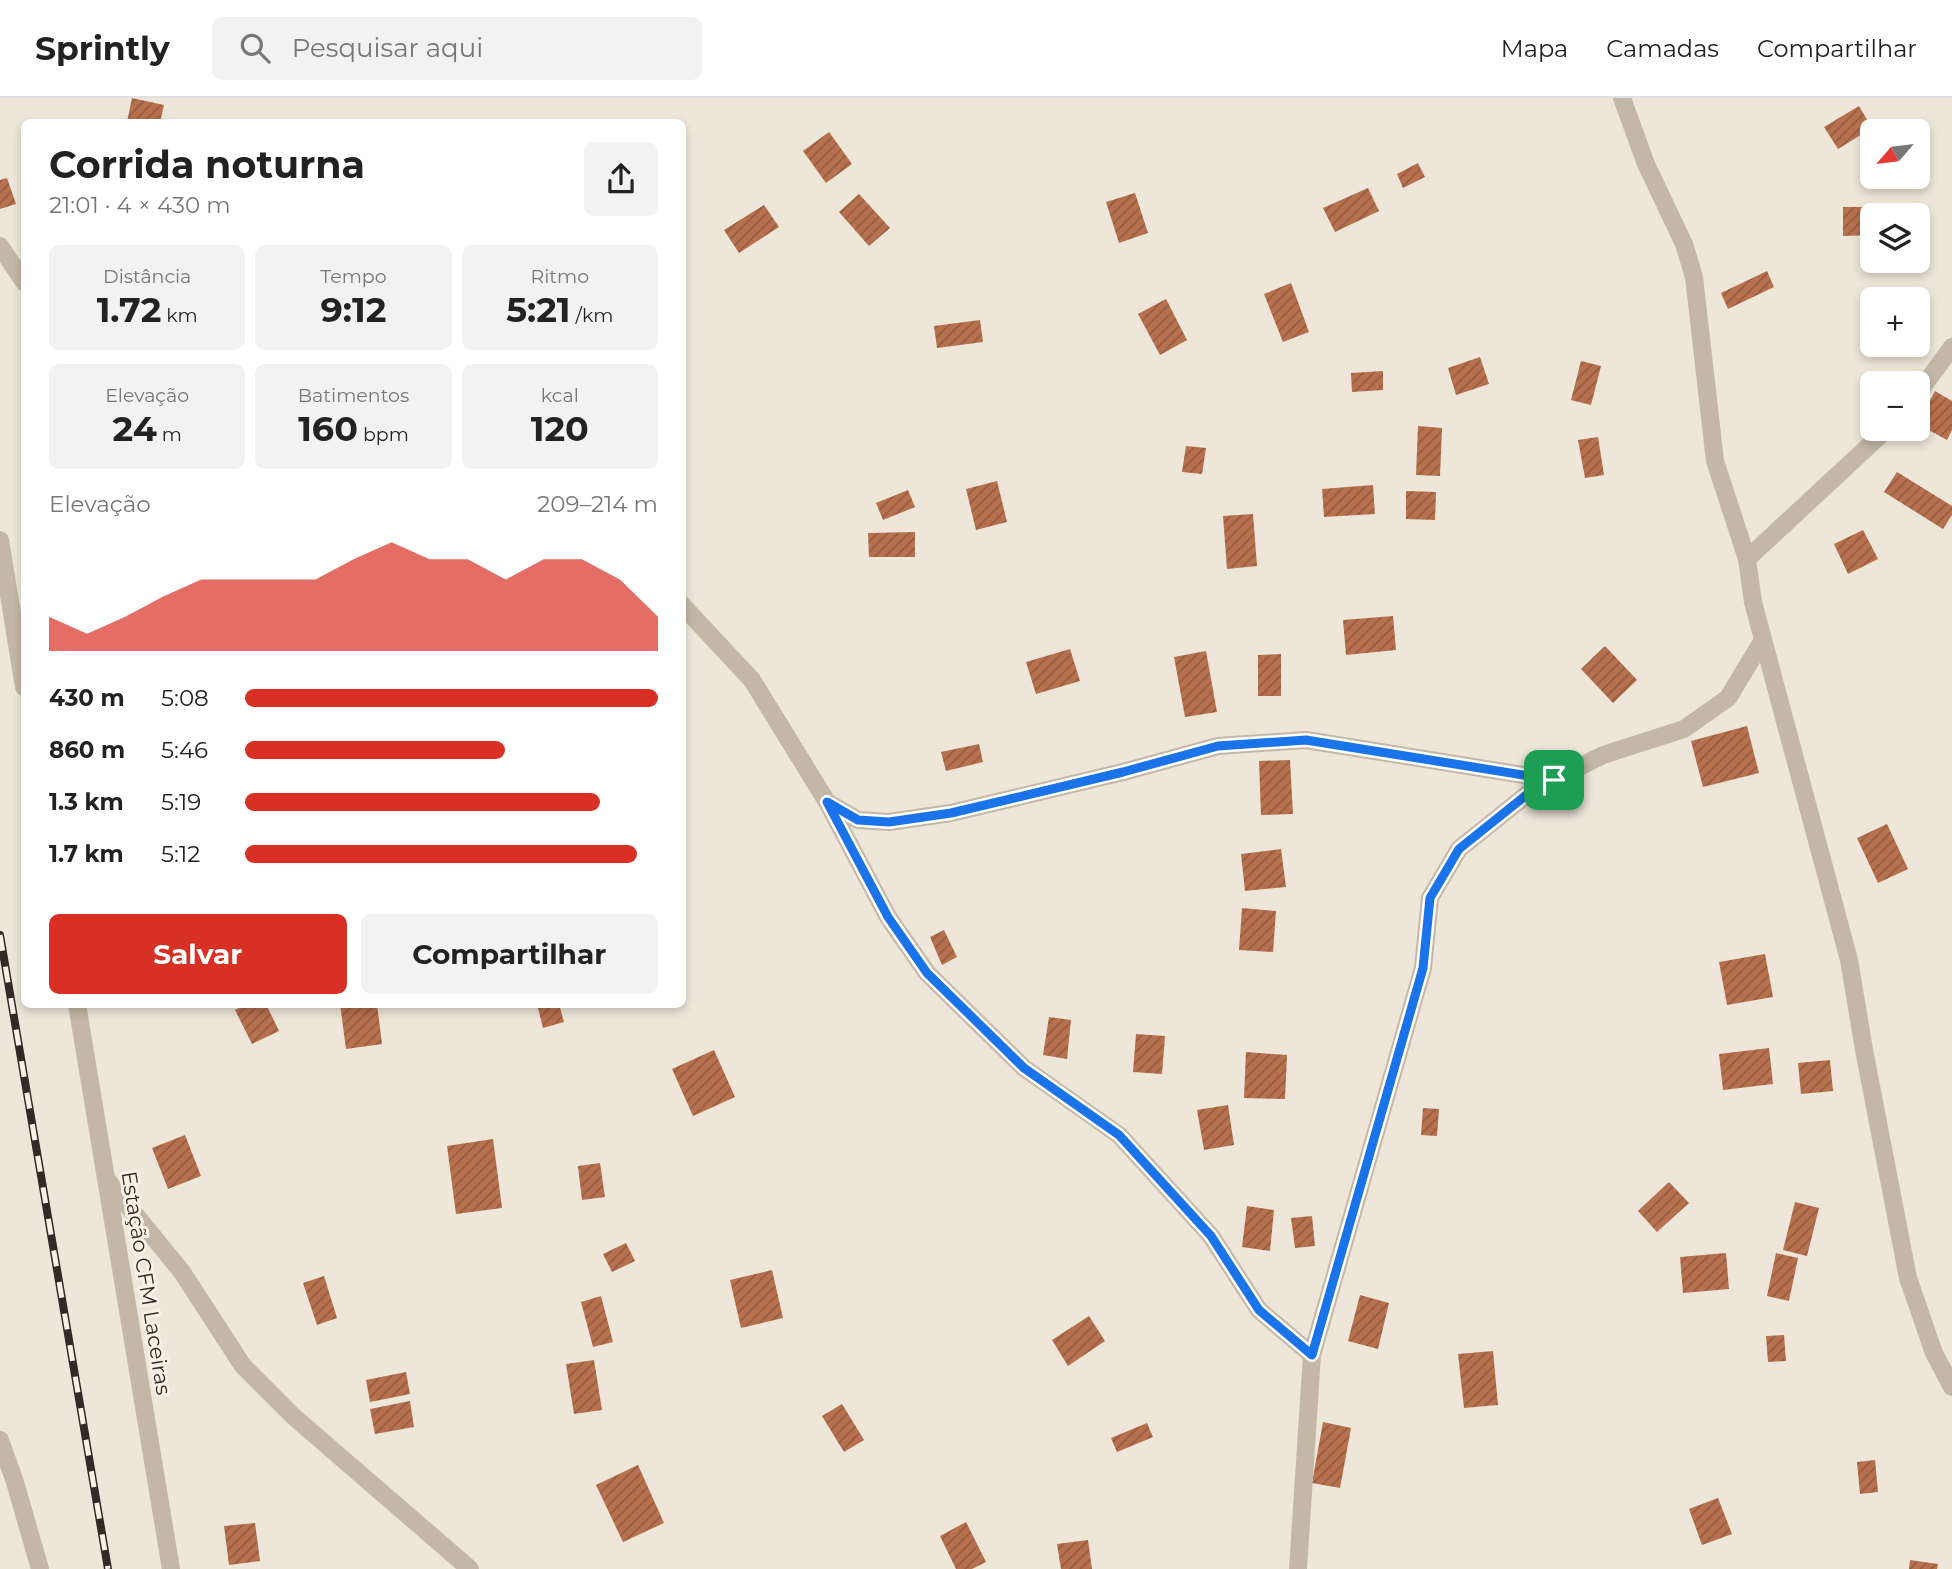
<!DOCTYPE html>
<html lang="pt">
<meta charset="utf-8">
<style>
:root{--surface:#fff;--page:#f2f2f2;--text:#222;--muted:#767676;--line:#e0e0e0;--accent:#d93025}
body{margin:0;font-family:Montserrat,sans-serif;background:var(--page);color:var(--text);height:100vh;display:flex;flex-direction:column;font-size:26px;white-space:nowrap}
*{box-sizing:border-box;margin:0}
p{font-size:23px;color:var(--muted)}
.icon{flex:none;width:38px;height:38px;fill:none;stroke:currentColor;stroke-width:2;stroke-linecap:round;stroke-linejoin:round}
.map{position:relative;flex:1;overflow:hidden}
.sheet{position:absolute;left:21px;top:21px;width:665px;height:889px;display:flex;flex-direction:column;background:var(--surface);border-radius:10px;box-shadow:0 4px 10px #0003}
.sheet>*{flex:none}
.needle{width:46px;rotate:242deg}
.fabs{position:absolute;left:1860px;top:21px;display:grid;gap:14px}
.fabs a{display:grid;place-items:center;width:70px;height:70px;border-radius:10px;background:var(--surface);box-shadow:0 4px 10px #0003;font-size:35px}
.pin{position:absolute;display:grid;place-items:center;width:60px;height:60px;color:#fff;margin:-30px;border-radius:14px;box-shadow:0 4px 10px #0006}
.round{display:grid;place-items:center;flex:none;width:74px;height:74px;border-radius:10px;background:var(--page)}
.headline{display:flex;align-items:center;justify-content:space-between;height:119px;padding:0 28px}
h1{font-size:38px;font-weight:700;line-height:52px}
.figures{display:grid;grid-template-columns:repeat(3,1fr);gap:10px;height:119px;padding:7px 28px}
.figures div{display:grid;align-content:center;border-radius:10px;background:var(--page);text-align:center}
.figures b{font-size:35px;font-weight:700}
.figures small{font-size:19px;font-weight:400}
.figures p{font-size:19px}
.chart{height:196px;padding:14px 28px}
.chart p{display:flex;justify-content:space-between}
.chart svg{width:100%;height:126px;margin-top:7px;fill:var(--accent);opacity:.7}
.button{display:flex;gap:14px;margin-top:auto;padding:14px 28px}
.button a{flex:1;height:80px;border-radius:10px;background:var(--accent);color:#fff;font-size:28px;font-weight:700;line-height:80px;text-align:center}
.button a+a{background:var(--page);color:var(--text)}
ul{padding:0 28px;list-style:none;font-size:23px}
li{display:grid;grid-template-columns:112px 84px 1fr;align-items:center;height:52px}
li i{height:18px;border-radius:9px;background:var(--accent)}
header{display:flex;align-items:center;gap:42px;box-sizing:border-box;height:98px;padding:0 35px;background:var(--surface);border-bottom:2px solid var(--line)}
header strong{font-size:33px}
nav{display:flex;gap:38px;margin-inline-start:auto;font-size:24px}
.search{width:490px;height:63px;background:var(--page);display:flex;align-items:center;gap:18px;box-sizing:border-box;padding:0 24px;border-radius:10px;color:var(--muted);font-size:26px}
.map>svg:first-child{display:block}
.building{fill:url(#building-hatch)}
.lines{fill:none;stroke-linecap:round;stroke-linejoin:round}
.minor{stroke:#c4b7a7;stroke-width:18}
.rail-casing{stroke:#312b26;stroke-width:8}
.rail{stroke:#f6f0e5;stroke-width:5;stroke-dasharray:16;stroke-linecap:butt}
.route-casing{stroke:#fff;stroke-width:14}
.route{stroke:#1a73e8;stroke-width:9}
.labels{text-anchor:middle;stroke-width:6;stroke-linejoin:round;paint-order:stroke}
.street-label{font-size:21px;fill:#312b26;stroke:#f6f0e5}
</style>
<header>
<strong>Sprintly</strong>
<div class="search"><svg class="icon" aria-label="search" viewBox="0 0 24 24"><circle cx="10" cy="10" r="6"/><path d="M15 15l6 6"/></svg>Pesquisar aqui</div>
<nav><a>Mapa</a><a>Camadas</a><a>Compartilhar</a></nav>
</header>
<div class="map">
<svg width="1952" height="1471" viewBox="0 0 1952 1471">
<defs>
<pattern id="building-hatch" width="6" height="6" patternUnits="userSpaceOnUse" patternTransform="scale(1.75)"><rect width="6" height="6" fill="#b7714e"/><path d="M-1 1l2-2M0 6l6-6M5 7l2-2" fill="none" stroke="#955d41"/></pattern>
</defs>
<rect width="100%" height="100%" fill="#ede6d9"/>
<path class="building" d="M132 0 164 7 160 24H127Z
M1859 8 1872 30 1838 51 1824 29Z
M829 34 852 66 826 85 803 53Z
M1418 65 1425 79 1403 90 1397 76Z
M7 80 16 106 0 111V82Z
M1368 90 1379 113 1335 134 1323 110Z
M1135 95 1148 135 1119 145 1106 104Z
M859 96 890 130 869 148 839 114Z
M764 107 779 129 739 155 724 132Z
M1843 109H1883V117H1872V137L1843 138Z
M1767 173 1774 189 1728 211 1721 195Z
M1291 185 1309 234 1283 244 1264 196Z
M1166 201 1187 242 1160 257 1138 216Z
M980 222 983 244 937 250 934 228Z
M1480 259 1489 286 1456 297 1448 270Z
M1581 263 1601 268 1591 307 1571 302Z
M1383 273V292L1352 294 1351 275Z
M1935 293 1952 303V332L1947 342 1918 326Z
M1418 328 1442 330 1440 378 1416 377Z
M1598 339 1604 377 1585 380 1578 342Z
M1186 348 1206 350 1202 376 1182 374Z
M1897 374 1952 408V417L1943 431 1884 394Z
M997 383 1007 424 976 432 966 391Z
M1373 387 1375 416 1324 419 1322 391Z
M908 392 915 409 883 422 876 405Z
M1406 393 1436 394 1435 422 1406 421Z
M1253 416 1257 468 1227 471 1223 418Z
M1863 432 1878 461 1848 476 1834 446Z
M915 434V459H869L868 435Z
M1393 518 1396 552 1346 557 1343 522Z
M1605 548 1637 582 1613 605 1581 571Z
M1070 551 1080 583 1036 596 1026 564Z
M1206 553 1217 614 1185 619 1174 559Z
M1281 556V598H1258V557Z
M1747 628 1759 675 1703 689 1691 643Z
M979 646 983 664 946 673 941 654Z
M1290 662 1293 716 1261 717 1259 663Z
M1887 726 1908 771 1878 785 1857 740Z
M1281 751 1286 789 1245 793 1241 756Z
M1242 810 1276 813 1273 854 1239 852Z
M944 832 957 859 942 867 930 839Z
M1765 856 1773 899 1727 907 1719 864Z
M246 906H266L279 933 252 946 235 912Z
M340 906H377L382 946 346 951Z
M537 906H559L564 924 543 930Z
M1049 919 1071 922 1067 961 1043 957Z
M1136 936 1165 938 1162 976 1133 974Z
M1769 950 1773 986 1723 992 1719 956Z
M714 952 735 999 693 1018 672 971Z
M1246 954 1287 957 1285 1001 1244 1000Z
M1830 962 1833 993 1801 996 1798 965Z
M1228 1007 1234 1047 1204 1052 1197 1012Z
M1423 1010 1439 1011 1437 1038 1421 1037Z
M185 1037 201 1078 168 1091 152 1050Z
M493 1041 502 1110 456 1116 447 1048Z
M600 1065 605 1099 582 1102 578 1068Z
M1669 1084 1689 1105 1657 1134 1638 1113Z
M1795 1104 1819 1110 1807 1158 1783 1152Z
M1247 1108 1274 1112 1270 1153 1242 1149Z
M1312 1118 1315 1148 1295 1150 1291 1120Z
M626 1145 635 1163 612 1174 603 1156Z
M1726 1155 1729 1191 1683 1195 1680 1159Z
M1776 1155 1798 1160 1789 1203 1767 1198Z
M772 1172 783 1220 741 1230 730 1182Z
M324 1178 337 1220 317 1227 303 1185Z
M1360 1197 1389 1205 1378 1251 1348 1243Z
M601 1198 613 1244 593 1249 581 1204Z
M1089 1218 1105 1243 1068 1268 1052 1242Z
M1784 1237 1786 1263 1768 1264 1766 1238Z
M1493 1253 1498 1307 1464 1310 1458 1256Z
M594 1262 602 1312 574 1316 566 1266Z
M406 1274 410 1296 370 1304 366 1282Z
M410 1303 414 1329 375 1336 370 1311Z
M842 1306 864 1342 844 1354 822 1318Z
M1323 1324 1351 1330 1340 1390 1312 1385Z
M1147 1325 1153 1339 1117 1354 1111 1340Z
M1875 1362 1878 1394 1860 1396 1857 1364Z
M638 1367 664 1425 623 1444 596 1387Z
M1718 1400 1732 1436 1702 1447 1689 1411Z
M966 1424 986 1464 972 1471H956L940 1438Z
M255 1425 260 1463 229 1467 224 1428Z
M1088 1442 1092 1471H1061L1057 1446Z
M1910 1462 1938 1466 1937 1471H1909Z"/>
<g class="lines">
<path class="minor" d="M1622 0 1646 66 1684 146 1694 179 1715 363 1747 461 1753 504 1849 862 1864 952 1908 1180 1934 1255 1952 1289
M0 148 24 184
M1918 295 1952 249
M0 442 24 589
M1747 461 1887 331
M682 507 752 582 827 704 888 819 927 875 1024 970 1119 1037 1211 1138 1259 1212 1312 1257
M827 704 858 722 889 724 951 715 1123 674 1218 648 1306 642 1554 682
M77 906 171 1471
M107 1082 182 1174 243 1268 293 1318 470 1471
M0 1342 15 1384 40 1471
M1298 1471 1312 1257 1423 870 1430 800 1459 751 1530 694 1603 657 1684 631 1728 600 1763 542"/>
<defs>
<path id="rail" d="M0 837 108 1471"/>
</defs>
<use href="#rail" class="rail-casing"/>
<use href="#rail" class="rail"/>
</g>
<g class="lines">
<defs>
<path id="route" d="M1306 642 1554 682 1530 694 1459 751 1430 800 1423 870 1312 1257 1259 1212 1211 1138 1119 1037 1024 970 927 875 888 819 827 704 858 722 889 724 951 715 1123 674 1218 648Z"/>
</defs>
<use href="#route" class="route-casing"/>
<use href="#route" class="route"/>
</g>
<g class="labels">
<g class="street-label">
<text transform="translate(146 1185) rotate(81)" y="7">Estação CFM Laceiras</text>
</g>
</g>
</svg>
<div class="fabs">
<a><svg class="needle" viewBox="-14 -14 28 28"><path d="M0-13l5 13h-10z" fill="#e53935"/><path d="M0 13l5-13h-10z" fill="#767676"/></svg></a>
<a><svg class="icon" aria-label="layers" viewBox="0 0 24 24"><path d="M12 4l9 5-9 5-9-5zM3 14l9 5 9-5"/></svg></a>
<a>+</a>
<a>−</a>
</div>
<div class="pin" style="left:1554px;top:682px;background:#1e9e55"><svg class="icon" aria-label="arrive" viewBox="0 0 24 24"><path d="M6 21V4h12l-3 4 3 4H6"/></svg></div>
<section class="sheet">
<div class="headline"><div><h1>Corrida noturna</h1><p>21:01 · 4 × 430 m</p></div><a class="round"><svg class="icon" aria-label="share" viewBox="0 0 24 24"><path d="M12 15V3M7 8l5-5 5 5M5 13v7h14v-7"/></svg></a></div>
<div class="figures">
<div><p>Distância</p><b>1.72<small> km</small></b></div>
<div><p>Tempo</p><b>9:12</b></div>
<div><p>Ritmo</p><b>5:21<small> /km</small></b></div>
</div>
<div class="figures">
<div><p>Elevação</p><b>24<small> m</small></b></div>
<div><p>Batimentos</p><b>160<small> bpm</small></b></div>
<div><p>kcal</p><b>120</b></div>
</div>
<div class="chart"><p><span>Elevação</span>209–214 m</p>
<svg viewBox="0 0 160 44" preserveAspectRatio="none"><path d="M0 44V32L10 38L20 32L30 25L40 19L50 19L60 19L70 19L80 12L90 6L100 12L110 12L120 19L130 12L140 12L150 19L160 32V44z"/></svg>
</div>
<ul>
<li><b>430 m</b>5:08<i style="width:100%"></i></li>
<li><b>860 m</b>5:46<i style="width:63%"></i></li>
<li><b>1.3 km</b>5:19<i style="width:86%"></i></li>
<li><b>1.7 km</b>5:12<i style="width:95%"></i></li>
</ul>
<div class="button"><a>Salvar</a><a>Compartilhar</a></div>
</section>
</div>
